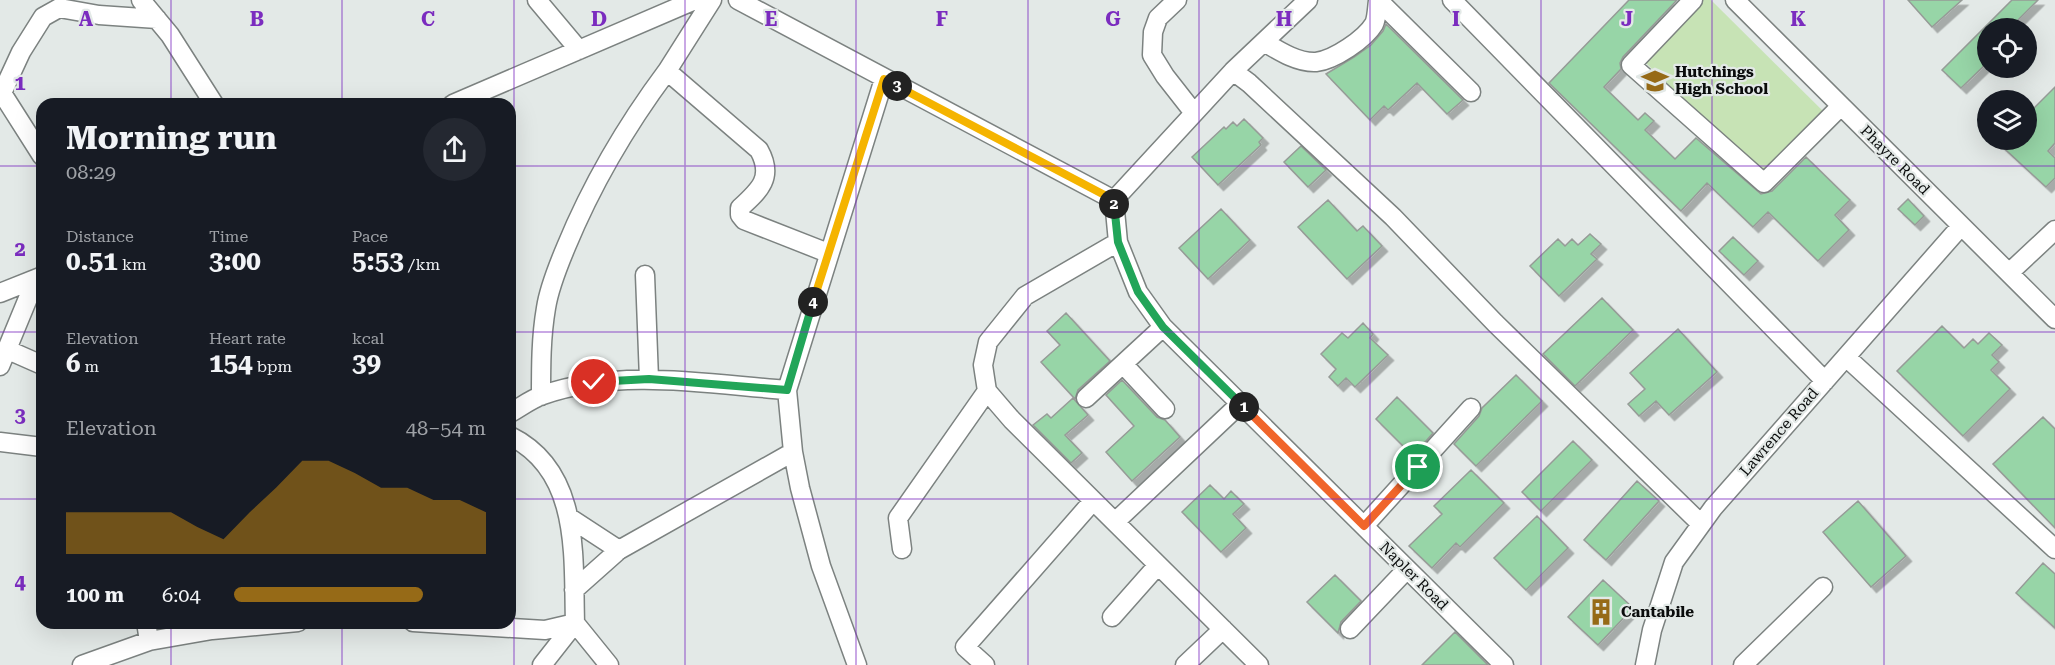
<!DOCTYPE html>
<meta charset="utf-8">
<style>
:root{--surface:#171b24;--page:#242831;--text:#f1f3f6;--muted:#9ea1a6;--accent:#966a17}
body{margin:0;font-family:"Roboto Serif",serif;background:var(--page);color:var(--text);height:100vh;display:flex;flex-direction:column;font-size:22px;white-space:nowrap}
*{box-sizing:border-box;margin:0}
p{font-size:20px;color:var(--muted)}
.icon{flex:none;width:33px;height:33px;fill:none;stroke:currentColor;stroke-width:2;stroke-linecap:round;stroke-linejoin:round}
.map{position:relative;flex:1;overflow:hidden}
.drawer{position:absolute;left:36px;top:98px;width:480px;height:531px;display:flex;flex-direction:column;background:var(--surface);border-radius:18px;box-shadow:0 6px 24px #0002}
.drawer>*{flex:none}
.buttons{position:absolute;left:1977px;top:18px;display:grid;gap:12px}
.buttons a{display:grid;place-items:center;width:60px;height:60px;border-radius:50%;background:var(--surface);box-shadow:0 6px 24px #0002;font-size:30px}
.pin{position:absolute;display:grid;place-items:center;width:51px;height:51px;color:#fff;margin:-26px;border:3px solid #fff;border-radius:50%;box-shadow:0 2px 6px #0007}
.km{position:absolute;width:30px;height:30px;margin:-15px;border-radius:50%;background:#222;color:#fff;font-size:16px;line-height:30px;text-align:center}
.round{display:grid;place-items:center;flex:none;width:63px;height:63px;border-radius:32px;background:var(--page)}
.overview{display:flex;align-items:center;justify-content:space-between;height:102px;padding:0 30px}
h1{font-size:33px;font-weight:700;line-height:45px}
.metrics{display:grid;grid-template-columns:repeat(3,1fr);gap:9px;height:102px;padding:6px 30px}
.metrics div{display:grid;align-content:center}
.metrics b{font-size:26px;font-weight:700}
.metrics small{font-size:16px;font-weight:400}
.metrics p{font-size:16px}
.chart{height:168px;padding:12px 30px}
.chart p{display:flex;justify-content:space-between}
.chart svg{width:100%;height:108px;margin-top:6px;fill:var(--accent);opacity:.7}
ul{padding:0 30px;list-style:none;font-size:20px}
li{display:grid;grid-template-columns:96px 72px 1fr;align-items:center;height:45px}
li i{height:15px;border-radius:8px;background:var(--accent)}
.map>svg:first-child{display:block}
.green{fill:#c7e3b5}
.building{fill:#97d5a7;stroke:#969b97;stroke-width:1.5;filter:url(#shadow)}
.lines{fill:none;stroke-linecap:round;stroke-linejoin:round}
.minor-casing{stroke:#7c8280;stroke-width:21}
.minor{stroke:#fff;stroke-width:18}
.split-1-casing{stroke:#fff;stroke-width:12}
.split-2-casing{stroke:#fff;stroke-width:12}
.split-3-casing{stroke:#fff;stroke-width:12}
.split-4-casing{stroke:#fff;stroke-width:12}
.split-5-casing{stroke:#fff;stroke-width:12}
.split-1{stroke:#f0652b;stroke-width:8}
.split-2{stroke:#22a559;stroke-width:8}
.split-3{stroke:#f5b400;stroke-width:8}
.split-4{stroke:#f5b400;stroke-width:8}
.split-5{stroke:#22a559;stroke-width:8}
.grid{fill:none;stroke:#7b2cbf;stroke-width:1.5;stroke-opacity:0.55}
.labels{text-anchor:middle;stroke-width:4.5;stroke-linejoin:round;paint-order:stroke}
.poi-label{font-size:15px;font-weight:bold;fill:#0a0c0c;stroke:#e3e9e7;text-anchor:start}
.street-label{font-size:15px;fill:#0a0c0c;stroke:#e3e9e7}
.grid-label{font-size:20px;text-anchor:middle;font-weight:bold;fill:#7b2cbf;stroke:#e3e9e7;stroke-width:4.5;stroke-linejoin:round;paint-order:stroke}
</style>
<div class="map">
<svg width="2055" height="665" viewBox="0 0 2055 665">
<defs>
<filter id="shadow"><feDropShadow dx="5.5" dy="5.5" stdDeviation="0" flood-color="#0004"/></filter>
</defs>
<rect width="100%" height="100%" fill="#e3e9e7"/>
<path class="green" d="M1702 0H1711L1830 118 1766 183 1642 59Z"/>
<path class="building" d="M1629 0H1677L1623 57 1620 63 1621 69 1604 87 1638 120 1645 113 1654 121 1645 130 1675 159 1696 138 1761 194 1772 191 1806 157 1850 200 1835 215 1849 230 1818 261 1768 212 1753 227 1707 183 1681 211 1549 83Z
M1908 0H1962L1932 27Z
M2012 0H2038L2010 28H1988V62L1961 88 1942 70Z
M1386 24 1463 100 1447 114 1417 83 1388 110 1384 106 1370 120 1326 74 1354 57 1371 45 1383 31Z
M2055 87V143L2048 151 2055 158V178L2046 187 1995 140H2026V116Z
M1244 119 1263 138 1259 142 1261 145 1218 185 1192 157 1224 127 1226 129 1233 122 1237 126Z
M1301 146 1326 170 1308 187 1284 162Z
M1908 199 1924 216 1915 225 1898 209Z
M1328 200 1357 231 1363 226 1382 246 1347 279 1298 227Z
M1221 209 1250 240 1208 279 1179 248Z
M1590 234 1601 244 1591 254 1597 259 1559 296 1530 266 1558 239 1565 246 1572 239 1578 245Z
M1733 237 1758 261 1744 275 1719 251Z
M1602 298 1633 330 1575 386 1543 354Z
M1066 313 1110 361 1078 390 1075 399 1041 362 1060 345 1047 331Z
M1363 323 1373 334 1370 338 1388 355 1355 387 1346 378 1338 386 1329 377 1336 369 1321 354 1342 333 1348 338Z
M1942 326 1964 348 1973 339 1978 344 1989 333 2002 345 1992 355 1999 362 1991 370 2010 389 1963 436 1897 371Z
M1678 329 1717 372 1669 415 1656 401 1639 416 1628 404 1645 389 1630 373Z
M1516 375 1542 401 1476 466 1454 444 1479 416 1482 408Z
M1122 380 1157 417 1165 420 1180 437 1132 481 1106 452 1134 426 1106 395Z
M1397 397 1433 433 1413 456 1376 419Z
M1073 398 1088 415 1065 435 1082 453 1071 463 1033 425 1047 414 1051 418Z
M2043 417 2055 429V528L1993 464Z
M1573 441 1592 460 1541 511 1522 492Z
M1471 470 1504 503 1460 547 1456 543 1432 568 1409 546 1442 514 1434 506Z
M1637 481 1659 501 1606 560 1584 540Z
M1210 485 1224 499 1231 491 1244 504 1233 514 1246 528 1221 552 1182 512Z
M1858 501 1906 556 1871 587 1823 532Z
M1537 516 1568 548 1526 590 1494 558Z
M2043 563 2055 574V628L2016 593Z
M1335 575 1361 601 1341 622 1338 633 1307 602Z
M1603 580 1633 608 1598 645 1568 617Z
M1455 632 1488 665H1422Z"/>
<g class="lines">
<defs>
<path id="minor" d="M141 0 170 35 214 104
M537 0 579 50
M712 0 667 71 759 150C774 177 760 190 740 208V215L744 220 828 253
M738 0 1114 200
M1177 0 1158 18 1153 32 1152 55 1165 76 1194 113
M1378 0 1471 92
M1452 0 1825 381
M1693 0 1631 65 1764 183 1841 106
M1735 0 2055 319
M1264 42C1279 51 1298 63 1316 62 1334 60 1365 39 1374 24 1377 18 1377 7 1378 1
M1233 71 1249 83 1393 217 1495 323 1701 524
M0 90 42 156
M2 93 21 52 43 17 59 8 99 15 157 19
M453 104 695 0
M1114 200 1118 242 1138 292 1163 327 1504 665
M1114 200 1233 71 1308 0
M1118 242 1025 296 988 342 983 365 987 391 1012 420 1259 665
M2009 273 2055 230
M645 275 649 379
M0 293 40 277
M8 350 42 365
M1846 357 2055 549
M1123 364 1165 409
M0 366 36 279
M541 396C541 366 541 337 546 308 549 288 558 266 566 247 592 184 626 126 667 71
M1086 398 1163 327
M510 413C521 407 531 399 543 395 621 368 706 384 787 390
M510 436C581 471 573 556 575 623L542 665
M0 442 42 447
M570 518 619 550
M1115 522 1240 404
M1364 526 1471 408
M902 549 898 518 987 391
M574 590 619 550 793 452
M1112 617 1158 565
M146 622 149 641
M413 622 545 630 575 623
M575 623 609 665
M1350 629 1407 569
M82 665 149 641 212 630 298 622
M857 665 821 566 800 488 793 452 787 390 884 79
M985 665 965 647 1093 501
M1185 665 1223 629
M1645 665 1652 630 1674 562 1713 508 1961 226
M1743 665 1823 587"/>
</defs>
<use href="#minor" class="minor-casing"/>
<use href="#minor" class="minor"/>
</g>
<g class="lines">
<defs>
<path id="split-1" d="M1244 407 1364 526 1418 467"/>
<path id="split-2" d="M1114 204 1118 242 1138 292 1163 327 1244 407"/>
<path id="split-3" d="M897 86 1114 200V204"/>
<path id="split-4" d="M813 302 884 79 897 86"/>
<path id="split-5" d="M594 382 649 379 787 390 813 302"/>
</defs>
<use href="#split-1" class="split-1-casing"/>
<use href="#split-2" class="split-2-casing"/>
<use href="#split-3" class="split-3-casing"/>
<use href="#split-4" class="split-4-casing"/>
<use href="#split-5" class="split-5-casing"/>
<use href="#split-1" class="split-1"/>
<use href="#split-2" class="split-2"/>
<use href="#split-3" class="split-3"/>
<use href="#split-4" class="split-4"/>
<use href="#split-5" class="split-5"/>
</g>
<path class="grid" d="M171 0V104M342 0V104M514 0V665M685 0V665M856 0V665M1028 0V665M1199 0V665M1370 0V665M1541 0V665M1712 0V665M1884 0V665M0 166H42M510 166H2055M0 332H42M510 332H2055M0 499H42M510 499H2055M171 622V665M342 622V665"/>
<defs>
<symbol id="school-bare" viewBox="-9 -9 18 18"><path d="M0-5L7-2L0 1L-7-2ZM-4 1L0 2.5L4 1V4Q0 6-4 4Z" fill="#966a17" stroke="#e3e9e7" stroke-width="2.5" paint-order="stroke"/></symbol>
<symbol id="building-bare" viewBox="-9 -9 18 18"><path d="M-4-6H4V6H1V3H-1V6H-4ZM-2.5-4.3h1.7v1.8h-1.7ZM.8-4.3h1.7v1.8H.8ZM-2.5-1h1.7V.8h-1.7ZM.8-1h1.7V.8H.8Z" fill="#966a17" stroke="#e3e9e7" stroke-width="2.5" paint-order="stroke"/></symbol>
</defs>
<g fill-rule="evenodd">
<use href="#school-bare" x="1636" y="62" width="38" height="38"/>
<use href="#building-bare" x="1582" y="593" width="38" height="38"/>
</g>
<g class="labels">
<g class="poi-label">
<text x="1675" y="77">Hutchings<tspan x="1675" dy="17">High School</tspan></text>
<text x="1621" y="617">Cantabile</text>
</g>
<g class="street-label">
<text transform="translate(1895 160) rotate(45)" y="5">Phayre Road</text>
<text transform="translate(1779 432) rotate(-49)" y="5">Lawrence Road</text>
<text transform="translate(1414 576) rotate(45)" y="5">Napler Road</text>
</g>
</g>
<g class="grid-label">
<text x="86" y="26">A</text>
<text x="257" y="26">B</text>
<text x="428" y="26">C</text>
<text x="599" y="26">D</text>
<text x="771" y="26">E</text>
<text x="942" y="26">F</text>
<text x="1113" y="26">G</text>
<text x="1284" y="26">H</text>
<text x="1456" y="26">I</text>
<text x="1627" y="26">J</text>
<text x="1798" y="26">K</text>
<text x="20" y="90">1</text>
<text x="20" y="256">2</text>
<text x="20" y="422">3</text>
<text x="20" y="589">4</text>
</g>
</svg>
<div class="buttons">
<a><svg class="icon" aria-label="locate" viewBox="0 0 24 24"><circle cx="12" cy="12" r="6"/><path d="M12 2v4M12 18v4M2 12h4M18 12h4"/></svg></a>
<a><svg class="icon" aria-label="layers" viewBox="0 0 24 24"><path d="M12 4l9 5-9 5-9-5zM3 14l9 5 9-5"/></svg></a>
</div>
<div class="pin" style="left:1418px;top:467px;background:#1e9e55"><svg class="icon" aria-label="arrive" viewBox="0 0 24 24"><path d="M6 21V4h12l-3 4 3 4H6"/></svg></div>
<div class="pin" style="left:594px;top:382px;background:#d93025"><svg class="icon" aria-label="check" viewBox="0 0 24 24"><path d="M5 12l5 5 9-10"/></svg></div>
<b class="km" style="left:1244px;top:407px">1</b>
<b class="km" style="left:1114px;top:204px">2</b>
<b class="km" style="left:897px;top:86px">3</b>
<b class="km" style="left:813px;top:302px">4</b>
<section class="drawer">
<div class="overview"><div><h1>Morning run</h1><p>08:29</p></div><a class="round"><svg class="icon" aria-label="share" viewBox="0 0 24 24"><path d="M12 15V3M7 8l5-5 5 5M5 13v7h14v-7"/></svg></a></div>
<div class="metrics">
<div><p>Distance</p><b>0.51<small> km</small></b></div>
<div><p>Time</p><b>3:00</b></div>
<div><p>Pace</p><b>5:53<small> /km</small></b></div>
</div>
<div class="metrics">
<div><p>Elevation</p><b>6<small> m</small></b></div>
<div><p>Heart rate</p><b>154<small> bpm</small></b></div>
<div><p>kcal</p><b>39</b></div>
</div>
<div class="chart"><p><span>Elevation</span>48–54 m</p>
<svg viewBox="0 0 160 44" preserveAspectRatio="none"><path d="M0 44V27L10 27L20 27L30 27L40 27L50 33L60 38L70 27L80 17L90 6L100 6L110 11L120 17L130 17L140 22L150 22L160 27V44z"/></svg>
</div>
<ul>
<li><b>100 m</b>6:04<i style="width:75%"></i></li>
</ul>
</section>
</div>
